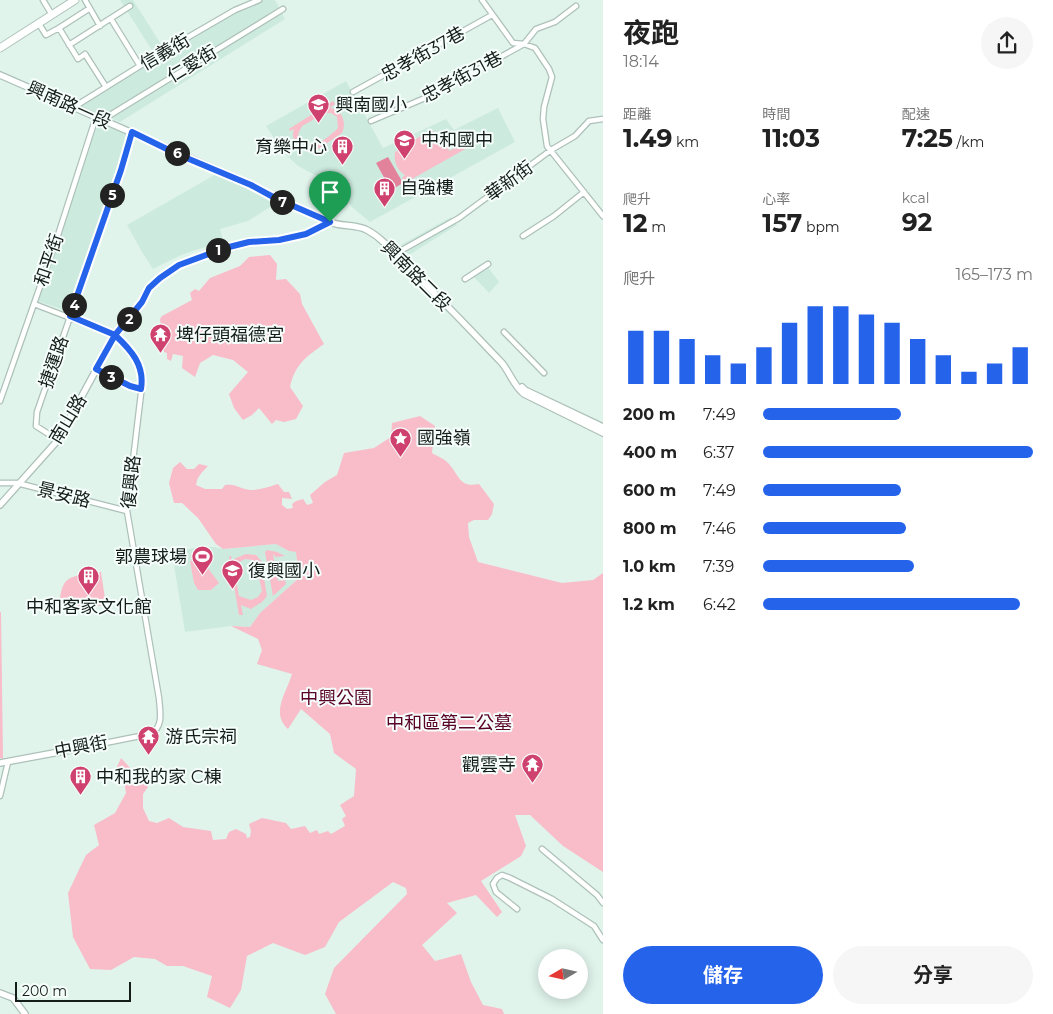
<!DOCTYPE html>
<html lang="zh-TW">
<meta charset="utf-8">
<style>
:root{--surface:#fff;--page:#f6f6f6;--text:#222;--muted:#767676;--accent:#2563eb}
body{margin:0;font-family:Montserrat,"Noto Sans TC",sans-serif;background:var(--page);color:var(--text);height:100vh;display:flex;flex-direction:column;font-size:19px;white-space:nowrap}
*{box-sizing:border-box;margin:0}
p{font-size:16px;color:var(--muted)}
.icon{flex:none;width:28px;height:28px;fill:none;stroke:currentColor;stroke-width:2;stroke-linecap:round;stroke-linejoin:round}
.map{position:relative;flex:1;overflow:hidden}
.panel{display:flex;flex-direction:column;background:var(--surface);width:450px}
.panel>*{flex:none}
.needle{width:32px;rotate:261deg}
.tools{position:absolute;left:538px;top:949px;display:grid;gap:10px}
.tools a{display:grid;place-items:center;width:50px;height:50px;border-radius:50%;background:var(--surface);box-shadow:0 2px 12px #0003;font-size:25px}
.scale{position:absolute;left:15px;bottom:12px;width:116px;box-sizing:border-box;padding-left:5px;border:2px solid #151d1a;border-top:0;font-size:14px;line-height:18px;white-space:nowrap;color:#151d1a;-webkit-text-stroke:4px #f6fefb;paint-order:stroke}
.pin{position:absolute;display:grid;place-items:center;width:42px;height:42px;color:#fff;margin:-51px -21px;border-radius:50% 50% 50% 0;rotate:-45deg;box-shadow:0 0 5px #0007}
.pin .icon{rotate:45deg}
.km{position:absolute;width:25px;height:25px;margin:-12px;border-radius:50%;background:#222;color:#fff;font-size:14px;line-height:25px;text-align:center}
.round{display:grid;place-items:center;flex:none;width:52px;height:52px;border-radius:26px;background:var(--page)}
.head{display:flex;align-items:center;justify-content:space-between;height:85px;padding:0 20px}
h1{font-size:28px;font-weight:700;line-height:38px}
.figures{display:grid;grid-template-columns:repeat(3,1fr);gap:8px;height:85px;padding:5px 20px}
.figures div{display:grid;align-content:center}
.figures b{font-size:25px;font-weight:700}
.figures small{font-size:14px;font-weight:400}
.figures p{font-size:14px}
.chart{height:140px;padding:10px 20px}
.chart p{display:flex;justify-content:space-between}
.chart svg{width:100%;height:90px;margin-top:5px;stroke:var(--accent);stroke-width:6}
.action{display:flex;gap:10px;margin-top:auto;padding:10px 20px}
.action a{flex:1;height:58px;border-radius:30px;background:var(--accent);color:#fff;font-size:20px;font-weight:700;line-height:58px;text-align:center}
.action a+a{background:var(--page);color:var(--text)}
ul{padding:0 20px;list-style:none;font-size:16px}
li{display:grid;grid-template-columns:80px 60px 1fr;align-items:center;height:38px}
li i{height:12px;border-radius:6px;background:var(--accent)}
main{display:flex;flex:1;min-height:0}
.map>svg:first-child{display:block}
.built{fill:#cdeadf}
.green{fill:#f9bcc9;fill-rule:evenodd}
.water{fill:#e2839b}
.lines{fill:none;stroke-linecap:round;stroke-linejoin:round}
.minor-casing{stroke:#adc1b9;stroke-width:7}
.tertiary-casing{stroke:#adc1b9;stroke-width:8}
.secondary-casing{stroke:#adc1b9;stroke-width:9}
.minor{stroke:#fff;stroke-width:4.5}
.tertiary{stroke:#fff;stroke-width:5.5}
.secondary{stroke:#fff;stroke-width:7}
.route-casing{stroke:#fff;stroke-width:10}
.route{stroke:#2563eb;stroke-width:6}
.labels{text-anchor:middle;stroke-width:4;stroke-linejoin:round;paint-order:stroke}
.street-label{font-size:18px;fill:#151d1a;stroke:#f6fefb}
.poi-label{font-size:18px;fill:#151d1a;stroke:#f6fefb;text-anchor:start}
.park-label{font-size:18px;fill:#590126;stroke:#f6fefb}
</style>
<main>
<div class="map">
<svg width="603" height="1014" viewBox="0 0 603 1014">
<rect width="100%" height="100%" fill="#e0f4ec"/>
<path class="built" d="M120 0H133L164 49 255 0H275L285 19 120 122 73 103 155 55Z
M346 81 383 148 446 119 454 130 498 108 515 142 370 222 352 207 330 183 298 166 283 152 266 126Z
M98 123 129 134 68 311 37 301Z
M218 173 275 204 248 221 220 229 223 241 181 255 153 269 142 252 127 225Z
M451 217 457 225 409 255 401 245Z
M488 267 499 282 489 293 473 276Z
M276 544 289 551 296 552 299 578 260 613 250 627 231 626 185 632 172 553 198 547H214L223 549Z"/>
<path class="green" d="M333 101 335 104 330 108C342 110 347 122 342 133L312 153C300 151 290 141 294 129L290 131 289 129ZM325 113H331L337 117 338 128C329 137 314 150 301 144L298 134 302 126Z
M429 131C443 132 447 138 449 151L464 143 467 148 405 183 402 178 405 175C396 169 394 162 395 152Z
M270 255 277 264 276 280 286 279 300 294 302 304 324 344C306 357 295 364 290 387L303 406 296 419 284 422 276 420 272 424 259 408 252 415 243 420 234 408 229 394 248 372 233 360 213 355 200 363 195 377 182 368 183 356 173 354 171 361 167 359V353L164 352 160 319 162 316 192 300 190 293 195 289 199 291 210 278 240 266 249 257Z
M420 416 435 426 432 453C437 456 445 459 449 464 460 476 459 488 479 484L494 504 492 514 488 520H474L468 523 469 537 478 562 562 583 593 580 603 573V872L563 846 530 815H515L526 846 521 856 481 881 502 912 497 917 476 895 447 903 457 913 422 945 435 961 461 954 471 982 483 1005 502 1009 504 1014H336L325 994 334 968 407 894 406 888 393 882 339 922 325 947 305 955 273 943 247 956 241 990 230 1008 207 997 212 976 183 966H167L155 959 134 957 111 970 90 969 73 937 68 893 86 855 99 845 94 825 115 813 126 793 124 781 116 769 121 758 148 787 143 794V808L149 821 157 823 169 818 183 827 211 831 213 840 226 839 229 832 236 829 246 834 247 838 250 837 251 831 249 824 262 818 286 823 291 829 305 826 310 833 317 830 319 834 328 831 331 834 345 826 342 819 346 816 340 805 354 796 356 769 334 753 330 734 301 709 288 729C270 713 287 692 292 674L257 664 262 650 258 639 231 626 250 627 260 613 299 578 296 552 289 551 276 544 223 549 216 544 198 518 182 503H174L169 483 173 468 180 462 187 469H194L199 464 208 466C202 472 197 477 196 485L205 489H222L225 485C236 484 236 487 245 489 255 492 268 487 278 484L284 492H289L292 499 282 498V505L287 509 293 508 292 504 296 501 303 499 307 505 313 503 310 495 325 482 337 475 344 453 374 448 391 437 392 423Z
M267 550 277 552 285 556 276 557 273 554 278 581 285 580 286 584 273 596 265 552Z
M246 554 256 555 261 561 267 596 262 602 251 609 241 605 243 615H239L229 556H231L232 561 236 558ZM245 559 253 560 256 564 262 591 258 597 251 600 239 596 234 570 236 564Z
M202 560 219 583 211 590H198L194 583 190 561Z
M101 572 106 605 59 610C61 573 69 577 101 572Z
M0 612H1L3 759 0 758Z"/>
<path class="water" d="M388 157 403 183 391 190 376 163Z"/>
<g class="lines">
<defs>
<path id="minor" d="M43 0 52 15
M85 0 100 26
M482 0 513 43 524 44 535 48 549 69 552 77 544 107 543 119 547 146 603 216
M111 19 140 66
M39 24 46 35 59 28 78 59 85 54 106 87
M59 28 87 10
M69 45 130 6
M353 92 492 15
M74 107 159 54 235 10 259 0
M102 120 283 9
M371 121 432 95 524 44 536 29 555 22 576 6
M523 236 554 216 584 192
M395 254 459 218 551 150 575 136 589 121 603 119
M465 279 488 264
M34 304 115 335 133 353 138 362 142 385 127 511 159 698C160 711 164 728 150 734L70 750
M504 332 544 373
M96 369 130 386 141 389
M0 401 58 235 96 117
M58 440 36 426 37 412 121 170 132 132
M0 483H17L127 511
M0 796 8 762
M542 849 597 895 603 903
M517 909 496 892 493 884 497 878 502 875 510 878 552 899 594 926 603 940"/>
<path id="tertiary" d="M0 75 251 185 275 198 330 222C341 227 356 224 367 230 386 240 398 259 414 274 445 302 473 333 502 363 510 373 514 386 524 394L603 433
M522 387 525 390 603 427
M0 505 58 440 115 335 142 302 149 288 160 278 179 265 225 248 249 242 279 240 306 234 330 222
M0 763 70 750
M0 993 13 998 25 1014"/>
<path id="secondary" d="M0 48 75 0"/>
</defs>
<use href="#minor" class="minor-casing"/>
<use href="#tertiary" class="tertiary-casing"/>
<use href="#secondary" class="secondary-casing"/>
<use href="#minor" class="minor"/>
<use href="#tertiary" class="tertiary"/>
<use href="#secondary" class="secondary"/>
</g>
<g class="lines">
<defs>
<path id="route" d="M330 222 306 234 279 240 249 242 225 248 179 265 160 278 149 288 142 302 115 335C131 350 145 365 141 389L130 386 96 369 115 335 70 316 121 170 132 132 177 154 251 185 275 198 330 222"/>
</defs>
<use href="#route" class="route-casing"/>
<use href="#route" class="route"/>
</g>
<defs>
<symbol id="school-pin" viewBox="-11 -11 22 30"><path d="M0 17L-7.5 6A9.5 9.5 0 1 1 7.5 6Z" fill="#cf4270" stroke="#f6fefb"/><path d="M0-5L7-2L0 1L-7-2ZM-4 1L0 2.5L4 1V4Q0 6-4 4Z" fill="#fff"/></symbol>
<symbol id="building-pin" viewBox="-11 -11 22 30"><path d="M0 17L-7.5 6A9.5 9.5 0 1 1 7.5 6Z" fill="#cf4270" stroke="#f6fefb"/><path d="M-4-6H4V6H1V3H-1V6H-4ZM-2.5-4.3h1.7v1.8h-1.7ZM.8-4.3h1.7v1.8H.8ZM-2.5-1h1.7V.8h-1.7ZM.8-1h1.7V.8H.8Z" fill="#fff"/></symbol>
<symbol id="temple-pin" viewBox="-11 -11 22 30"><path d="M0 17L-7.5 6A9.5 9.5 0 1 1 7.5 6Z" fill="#cf4270" stroke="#f6fefb"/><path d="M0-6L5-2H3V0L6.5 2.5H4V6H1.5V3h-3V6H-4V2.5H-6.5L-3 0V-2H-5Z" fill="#fff"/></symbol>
<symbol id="sight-pin" viewBox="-11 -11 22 30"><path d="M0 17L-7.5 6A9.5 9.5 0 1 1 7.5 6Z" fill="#cf4270" stroke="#f6fefb"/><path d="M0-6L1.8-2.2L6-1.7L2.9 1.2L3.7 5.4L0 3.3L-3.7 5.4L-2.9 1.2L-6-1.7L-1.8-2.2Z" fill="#fff"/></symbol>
<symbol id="stadium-pin" viewBox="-11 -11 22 30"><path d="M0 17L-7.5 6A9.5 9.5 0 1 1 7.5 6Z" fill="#cf4270" stroke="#f6fefb"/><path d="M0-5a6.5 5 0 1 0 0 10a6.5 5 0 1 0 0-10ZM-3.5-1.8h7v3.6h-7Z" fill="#fff"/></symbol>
</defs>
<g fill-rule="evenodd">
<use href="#school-pin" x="306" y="92" width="25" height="34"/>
<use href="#school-pin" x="392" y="128" width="25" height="34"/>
<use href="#building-pin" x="330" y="134" width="25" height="34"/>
<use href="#building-pin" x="372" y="176" width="25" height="34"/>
<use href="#temple-pin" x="148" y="322" width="25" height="34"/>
<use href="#sight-pin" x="388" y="426" width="25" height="34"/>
<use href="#stadium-pin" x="190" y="544" width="25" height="34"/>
<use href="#school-pin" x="220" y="558" width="25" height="34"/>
<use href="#building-pin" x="76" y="564" width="25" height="34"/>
<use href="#temple-pin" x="136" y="724" width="25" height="34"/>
<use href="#temple-pin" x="520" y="752" width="25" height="34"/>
<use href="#building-pin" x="68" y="764" width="25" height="34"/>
</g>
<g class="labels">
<g class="street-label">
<text transform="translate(165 52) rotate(-30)" y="6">信義街</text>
<text transform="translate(423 54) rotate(-29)" y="6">忠孝街37巷</text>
<text transform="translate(192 64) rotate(-31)" y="6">仁愛街</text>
<text transform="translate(462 77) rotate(-28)" y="6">忠孝街31巷</text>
<text transform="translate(69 105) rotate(24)" y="6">興南路一段</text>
<text transform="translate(509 181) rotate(-36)" y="6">華新街</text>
<text transform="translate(49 260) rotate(-71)" y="6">和平街</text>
<text transform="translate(416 276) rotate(45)" y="6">興南路二段</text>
<text transform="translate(54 362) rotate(-71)" y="6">捷運路</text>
<text transform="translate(68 419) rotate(-59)" y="6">南山路</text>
<text transform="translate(131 482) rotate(-84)" y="6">復興路</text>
<text transform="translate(64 495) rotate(14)" y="6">景安路</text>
<text transform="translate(81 747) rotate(-11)" y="6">中興街</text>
</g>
<g class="poi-label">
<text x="335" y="111">興南國小</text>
<text x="421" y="146">中和國中</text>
<text x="327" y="153" text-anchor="end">育樂中心</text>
<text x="400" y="194">自強樓</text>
<text x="176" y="341">埤仔頭福德宮</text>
<text x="417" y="444">國強嶺</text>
<text x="187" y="563" text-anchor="end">郭農球場</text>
<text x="248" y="577">復興國小</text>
<text x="89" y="613" text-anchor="middle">中和客家文化館</text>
<text x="165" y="743">游氏宗祠</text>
<text x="516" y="771" text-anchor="end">觀雲寺</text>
<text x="96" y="783">中和我的家 C棟</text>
</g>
<g class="park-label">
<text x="336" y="704">中興公園</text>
<text x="449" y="729">中和區第二公墓</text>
</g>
</g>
</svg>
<div class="tools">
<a><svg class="needle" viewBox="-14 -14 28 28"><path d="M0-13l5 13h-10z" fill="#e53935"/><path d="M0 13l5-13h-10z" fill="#767676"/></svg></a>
</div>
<div class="scale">200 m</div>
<div class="pin" style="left:330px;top:222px;background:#1e9e55"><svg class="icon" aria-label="arrive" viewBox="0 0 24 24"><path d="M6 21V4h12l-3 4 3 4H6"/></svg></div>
<b class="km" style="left:218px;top:250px">1</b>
<b class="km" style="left:129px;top:319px">2</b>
<b class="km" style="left:111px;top:377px">3</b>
<b class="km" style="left:74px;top:305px">4</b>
<b class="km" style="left:112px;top:195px">5</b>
<b class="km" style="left:177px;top:153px">6</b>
<b class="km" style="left:282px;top:202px">7</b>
</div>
<section class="panel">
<div class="head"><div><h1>夜跑</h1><p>18:14</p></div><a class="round"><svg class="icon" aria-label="share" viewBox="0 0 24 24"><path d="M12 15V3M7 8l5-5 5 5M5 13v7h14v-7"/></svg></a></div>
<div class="figures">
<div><p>距離</p><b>1.49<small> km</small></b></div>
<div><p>時間</p><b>11:03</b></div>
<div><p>配速</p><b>7:25<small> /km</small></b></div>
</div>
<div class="figures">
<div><p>爬升</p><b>12<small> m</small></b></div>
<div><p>心率</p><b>157<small> bpm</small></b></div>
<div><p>kcal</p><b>92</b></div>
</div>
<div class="chart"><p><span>爬升</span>165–173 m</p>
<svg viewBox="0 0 160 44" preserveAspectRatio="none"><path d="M5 44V18M15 44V18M25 44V22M35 44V30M45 44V34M55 44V26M65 44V14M75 44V6M85 44V6M95 44V10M105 44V14M115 44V22M125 44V30M135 44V38M145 44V34M155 44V26"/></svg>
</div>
<ul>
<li><b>200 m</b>7:49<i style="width:51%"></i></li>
<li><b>400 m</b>6:37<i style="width:100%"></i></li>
<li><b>600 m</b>7:49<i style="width:51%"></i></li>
<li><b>800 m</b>7:46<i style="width:53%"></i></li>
<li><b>1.0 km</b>7:39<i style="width:56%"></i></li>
<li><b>1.2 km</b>6:42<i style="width:95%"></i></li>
</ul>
<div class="action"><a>儲存</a><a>分享</a></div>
</section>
</main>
